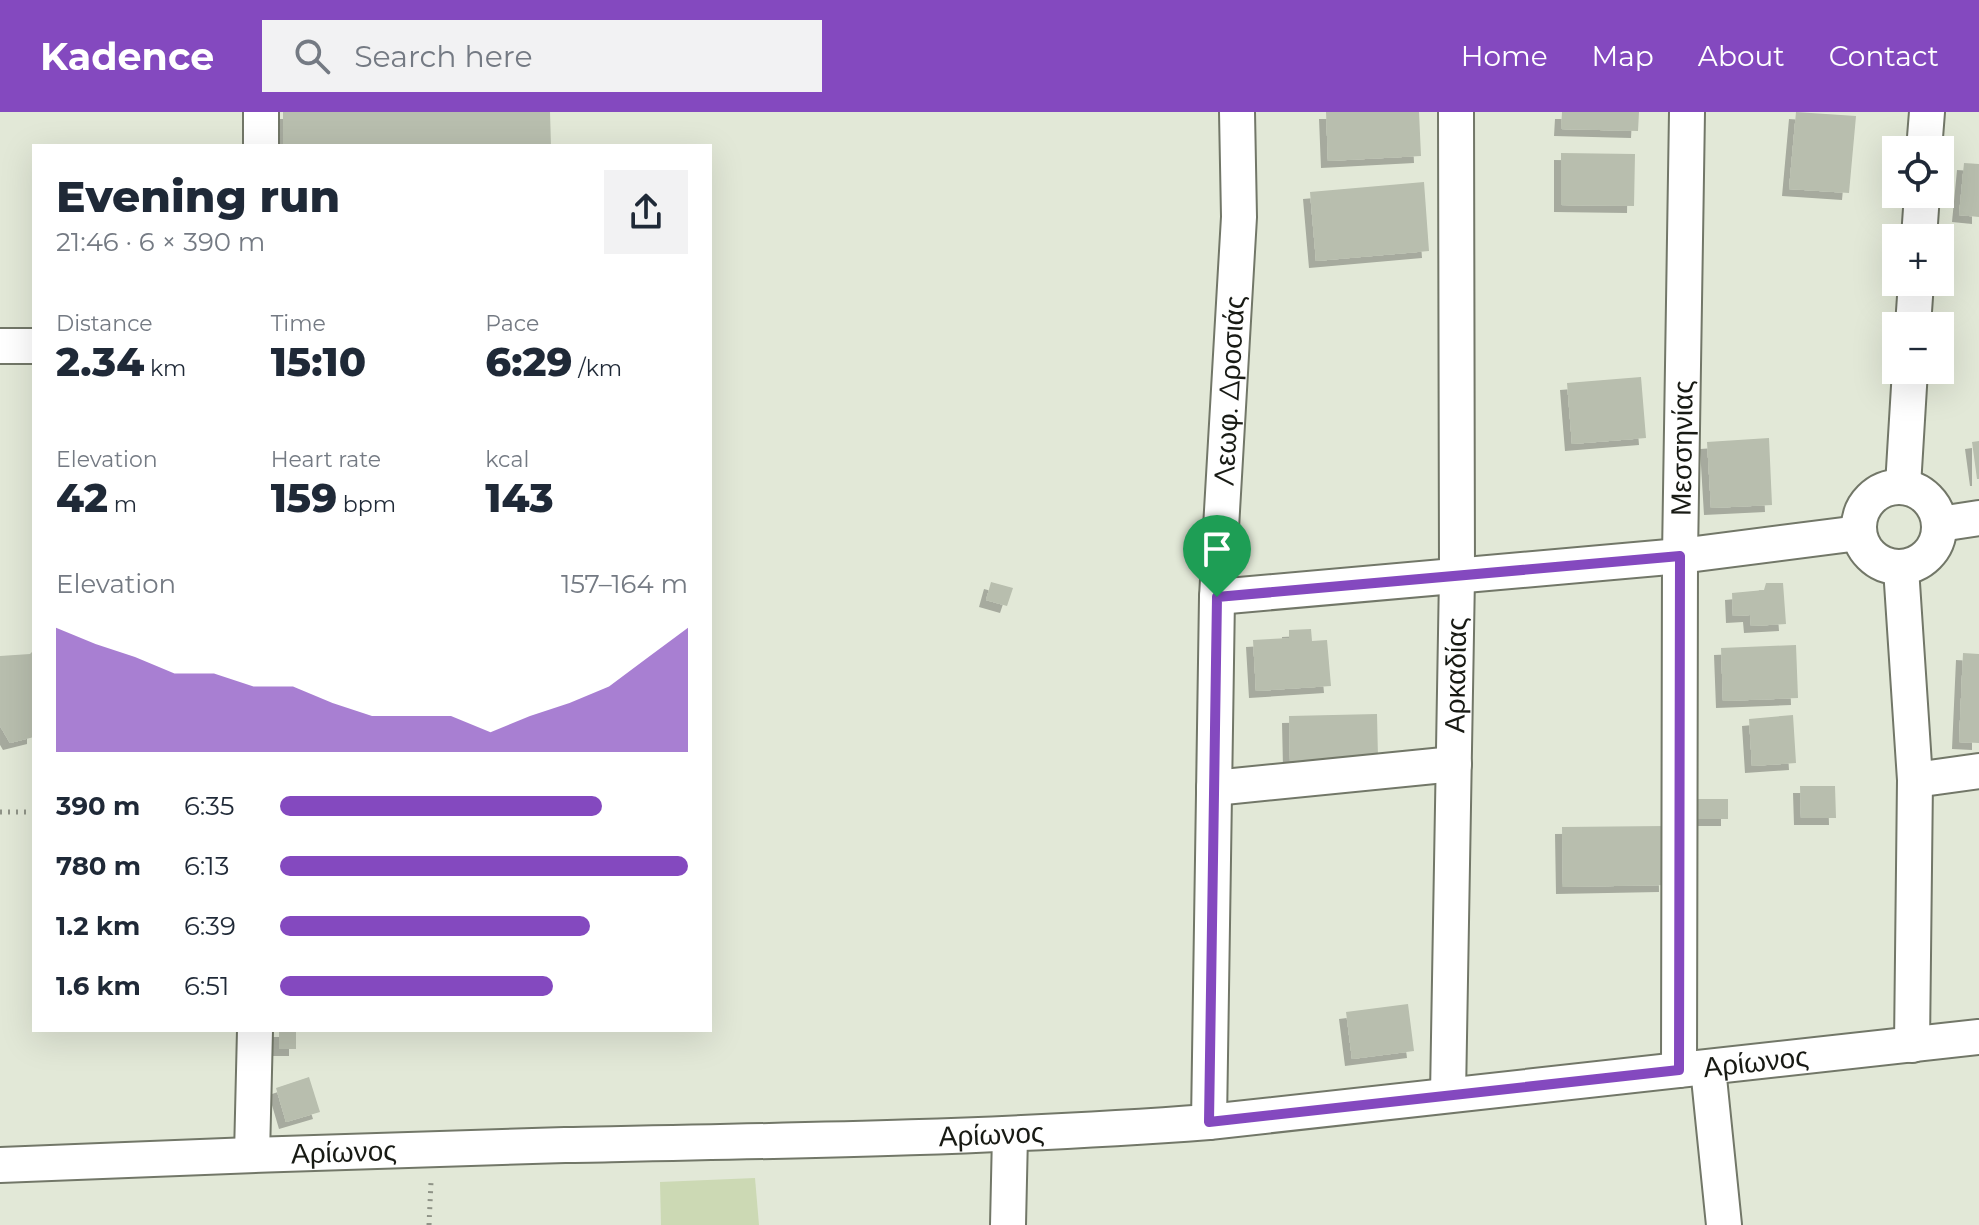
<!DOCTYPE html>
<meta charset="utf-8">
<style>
:root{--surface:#fff;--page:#f2f2f3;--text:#1f2937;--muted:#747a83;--accent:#8449bf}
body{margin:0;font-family:Montserrat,sans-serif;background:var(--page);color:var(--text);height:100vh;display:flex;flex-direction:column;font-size:30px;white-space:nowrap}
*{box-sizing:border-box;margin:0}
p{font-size:26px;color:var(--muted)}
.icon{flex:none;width:44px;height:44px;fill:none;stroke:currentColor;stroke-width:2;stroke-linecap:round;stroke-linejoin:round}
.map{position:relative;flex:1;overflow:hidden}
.sheet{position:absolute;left:32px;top:32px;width:680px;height:888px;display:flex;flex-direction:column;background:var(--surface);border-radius:0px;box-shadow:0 8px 32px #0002}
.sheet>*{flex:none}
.buttons{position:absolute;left:1882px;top:24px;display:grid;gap:16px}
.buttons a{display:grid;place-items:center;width:72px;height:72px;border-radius:0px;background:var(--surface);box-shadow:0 8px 32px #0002;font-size:40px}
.pin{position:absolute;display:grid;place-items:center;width:68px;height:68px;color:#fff;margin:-82px -34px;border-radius:50% 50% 50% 0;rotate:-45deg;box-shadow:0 0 8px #0007}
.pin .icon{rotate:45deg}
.round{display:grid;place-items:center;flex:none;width:84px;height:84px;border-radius:0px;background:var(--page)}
.headline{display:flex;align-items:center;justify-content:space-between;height:136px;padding:0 24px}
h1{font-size:44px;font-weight:800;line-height:60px}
.metrics{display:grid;grid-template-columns:repeat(3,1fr);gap:12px;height:136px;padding:8px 24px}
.metrics div{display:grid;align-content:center}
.metrics b{font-size:40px;font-weight:800}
.metrics small{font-size:22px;font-weight:400}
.metrics p{font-size:22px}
.chart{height:224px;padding:16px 24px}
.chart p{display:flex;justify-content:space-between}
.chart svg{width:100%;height:144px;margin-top:8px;fill:var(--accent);opacity:.7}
ul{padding:0 24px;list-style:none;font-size:26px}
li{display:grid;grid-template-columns:128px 96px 1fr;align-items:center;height:60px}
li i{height:20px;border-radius:10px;background:var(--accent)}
header{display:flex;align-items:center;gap:48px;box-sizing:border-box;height:112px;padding:0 40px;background:var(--accent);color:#fff}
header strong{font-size:38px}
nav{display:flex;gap:44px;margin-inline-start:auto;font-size:28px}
.search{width:560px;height:72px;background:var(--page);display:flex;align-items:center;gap:20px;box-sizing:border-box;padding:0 28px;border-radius:0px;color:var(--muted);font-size:30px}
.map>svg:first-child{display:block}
.green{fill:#ccd9b4}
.building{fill:#b8beae;filter:url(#shadow)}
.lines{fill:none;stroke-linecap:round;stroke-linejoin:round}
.minor-casing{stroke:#727768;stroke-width:38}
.path{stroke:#8f9387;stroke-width:5;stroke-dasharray:2 6;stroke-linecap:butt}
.minor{stroke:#fff;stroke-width:34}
.route-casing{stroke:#fff;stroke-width:16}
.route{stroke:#8449bf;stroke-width:10}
.labels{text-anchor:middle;stroke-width:8;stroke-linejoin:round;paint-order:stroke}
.street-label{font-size:28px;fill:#181a14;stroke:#e2e8d7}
</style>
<header>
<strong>Kadence</strong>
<div class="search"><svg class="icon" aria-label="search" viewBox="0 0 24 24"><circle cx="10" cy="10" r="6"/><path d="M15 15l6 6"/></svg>Search here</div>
<nav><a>Home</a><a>Map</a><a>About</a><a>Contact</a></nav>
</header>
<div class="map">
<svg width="1979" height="1113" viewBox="0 0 1979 1113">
<defs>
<filter id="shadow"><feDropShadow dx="-7" dy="7" stdDeviation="0" flood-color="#0004"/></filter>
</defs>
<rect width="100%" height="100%" fill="#e2e8d7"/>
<path class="green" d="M755 1066 759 1113H661L660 1070Z"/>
<path class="building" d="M283 0H550L551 34H283Z
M1326 0H1419L1421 44 1328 49Z
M1562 0H1639L1638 19 1561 17Z
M1796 0 1856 4 1849 81 1789 77Z
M1561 41 1635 42 1634 94 1561 93Z
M1964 51 1979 52V105L1959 103Z
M1424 70 1429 139 1316 149 1310 80Z
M1641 265 1646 326 1572 332 1567 271Z
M1769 326 1772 393 1711 396 1707 330Z
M1979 329V367H1977L1972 330Z
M991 470 1013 476 1007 494 986 488Z
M1766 471H1783L1786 512 1751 514 1750 503 1733 504 1732 481 1764 478Z
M1311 517 1312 529 1327 528 1331 574 1256 579 1253 528 1289 526V518Z
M1796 533 1798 586 1723 589 1721 536Z
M34 538V625L10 631 0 614V544L30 542Z
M1963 541 1979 542V631L1959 630Z
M1377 602 1378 646 1290 649 1289 604Z
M1793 603 1796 651 1752 654 1749 607Z
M1800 674H1835L1836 706H1801Z
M1696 687H1728V707H1696Z
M1665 714 1666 773 1563 775 1562 715Z
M1408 892 1414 939 1352 947 1346 900Z
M279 918H296V937H279Z
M309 965 320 1000 286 1010 276 976Z"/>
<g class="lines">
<defs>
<g id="minor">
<path d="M261 0V34"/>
<path d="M1924 38 1927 0"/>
<path d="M1919 126 1922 82"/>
<path d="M1913 214 1916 170"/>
<path d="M0 234H34"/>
<path d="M1903 374 1910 258"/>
<circle cx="1899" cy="415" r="40"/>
<path d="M1940 412 1979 406"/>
<path d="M1901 456 1915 668 1912 933"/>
<path d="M1217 485 1680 444 1859 421"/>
<path d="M1915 668 1979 659"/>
<path d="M1214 676 1454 652"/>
<path d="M1708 956 1724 1113"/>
<path id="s1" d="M1679 958 1680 444 1687 0"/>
<path id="s2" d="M1448 983 1457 464 1456 0"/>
<path id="s3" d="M1209 1010 1217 485 1239 105 1237 0"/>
<path d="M252 1043 255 918"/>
<path id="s4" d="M0 1053C188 1045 377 1038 565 1033 780 1029 995 1026 1209 1010L1979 925"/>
<path d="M1008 1113 1010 1023"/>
</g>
</defs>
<use href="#minor" class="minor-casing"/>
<path class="path" d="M0 700H34
M429 1113 431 1070"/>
<use href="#minor" class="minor"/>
</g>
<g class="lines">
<defs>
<path id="route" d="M1680 444 1679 958 1209 1010 1217 485Z"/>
</defs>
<use href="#route" class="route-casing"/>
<use href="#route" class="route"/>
</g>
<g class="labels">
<g class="street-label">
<text dy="10" stroke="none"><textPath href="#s3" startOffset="732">Λεωφ. Δροσιάς</textPath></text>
<text dy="10" stroke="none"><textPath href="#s1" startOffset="622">Μεσσηνίας</textPath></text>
<text dy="10" stroke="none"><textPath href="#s2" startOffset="420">Αρκαδίας</textPath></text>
<text dy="10" stroke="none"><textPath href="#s4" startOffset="1760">Αρίωνος</textPath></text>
<text dy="10" stroke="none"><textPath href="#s4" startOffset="992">Αρίωνος</textPath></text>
<text dy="10" stroke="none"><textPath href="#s4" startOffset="344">Αρίωνος</textPath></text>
</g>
</g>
</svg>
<div class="buttons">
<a><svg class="icon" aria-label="locate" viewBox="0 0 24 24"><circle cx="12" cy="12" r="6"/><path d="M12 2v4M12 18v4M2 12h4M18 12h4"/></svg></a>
<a>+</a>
<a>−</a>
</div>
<div class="pin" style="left:1217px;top:485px;background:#1e9e55"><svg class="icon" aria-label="arrive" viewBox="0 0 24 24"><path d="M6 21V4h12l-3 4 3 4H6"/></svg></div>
<section class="sheet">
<div class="headline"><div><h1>Evening run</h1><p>21:46 · 6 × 390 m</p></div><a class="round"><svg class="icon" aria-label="share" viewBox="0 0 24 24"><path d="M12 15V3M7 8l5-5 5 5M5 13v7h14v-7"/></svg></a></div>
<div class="metrics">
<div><p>Distance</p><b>2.34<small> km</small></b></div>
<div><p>Time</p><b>15:10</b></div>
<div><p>Pace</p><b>6:29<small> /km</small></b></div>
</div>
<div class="metrics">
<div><p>Elevation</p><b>42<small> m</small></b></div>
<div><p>Heart rate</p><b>159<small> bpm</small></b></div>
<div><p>kcal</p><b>143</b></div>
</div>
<div class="chart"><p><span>Elevation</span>157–164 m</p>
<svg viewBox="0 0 160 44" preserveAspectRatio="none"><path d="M0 44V6L10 11L20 15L30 20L40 20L50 24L60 24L70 29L80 33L90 33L100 33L110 38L120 33L130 29L140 24L150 15L160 6V44z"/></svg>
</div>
<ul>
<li><b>390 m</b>6:35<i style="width:79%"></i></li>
<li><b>780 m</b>6:13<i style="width:100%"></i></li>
<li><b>1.2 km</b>6:39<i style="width:76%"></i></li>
<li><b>1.6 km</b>6:51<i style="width:67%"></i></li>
</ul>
</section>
</div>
